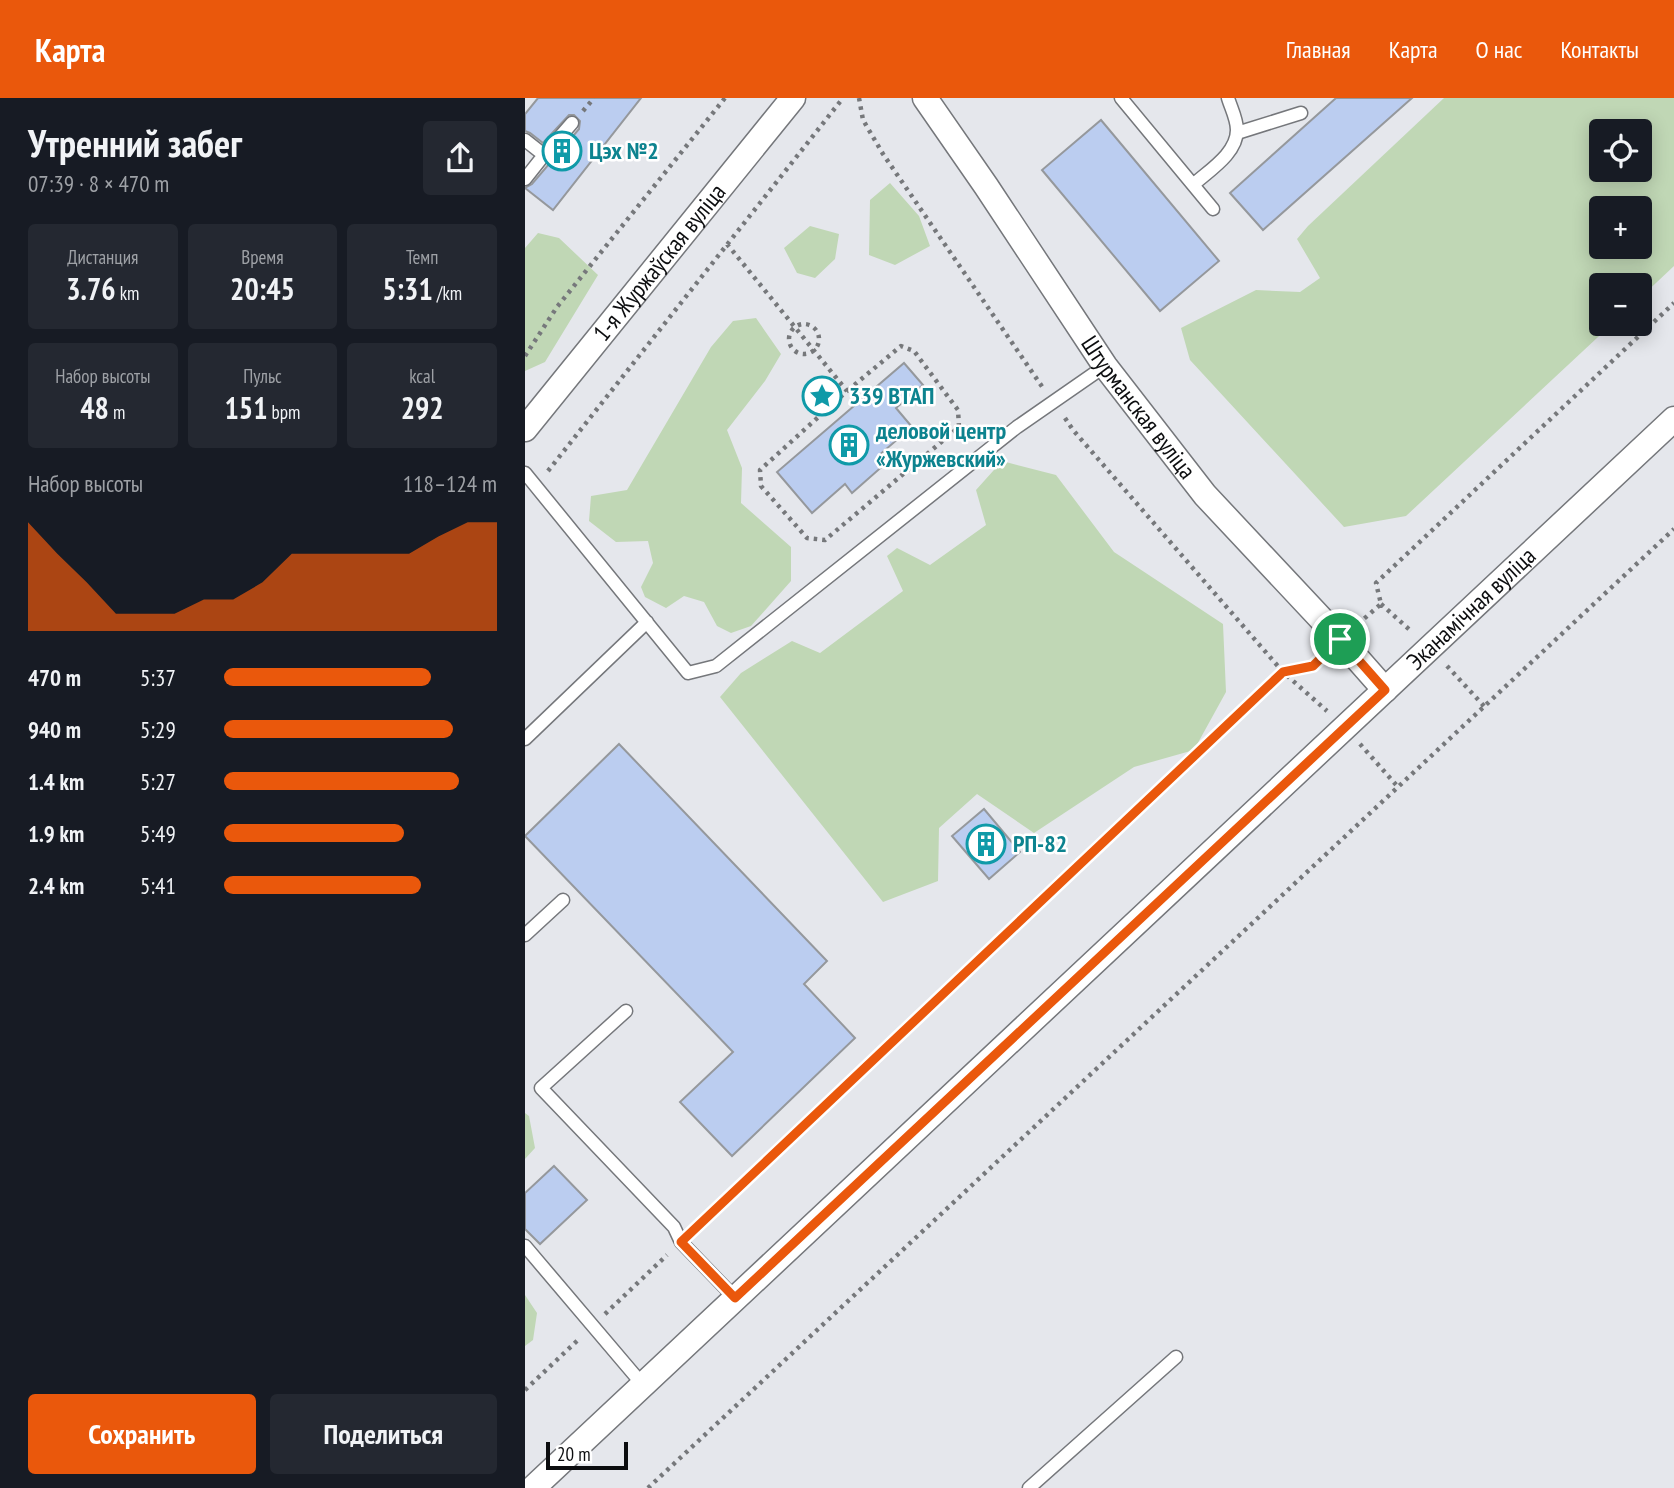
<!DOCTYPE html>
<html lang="ru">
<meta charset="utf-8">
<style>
:root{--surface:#171b24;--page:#242831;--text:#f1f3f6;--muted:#9ea1a6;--accent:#ea580c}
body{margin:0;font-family:"PT Sans Narrow",sans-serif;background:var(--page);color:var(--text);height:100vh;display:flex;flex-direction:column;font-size:26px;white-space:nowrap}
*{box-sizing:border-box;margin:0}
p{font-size:23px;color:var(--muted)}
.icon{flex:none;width:38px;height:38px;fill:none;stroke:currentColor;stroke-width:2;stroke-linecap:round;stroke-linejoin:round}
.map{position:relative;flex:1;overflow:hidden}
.sheet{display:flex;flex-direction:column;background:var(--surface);width:525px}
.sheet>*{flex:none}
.fabs{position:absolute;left:1064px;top:21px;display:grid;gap:14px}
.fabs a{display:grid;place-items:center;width:63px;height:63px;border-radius:7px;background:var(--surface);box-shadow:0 4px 18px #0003;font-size:35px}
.scale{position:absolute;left:21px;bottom:18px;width:82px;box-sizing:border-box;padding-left:7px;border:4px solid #0c0d0f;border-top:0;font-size:19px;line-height:24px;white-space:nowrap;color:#0c0d0f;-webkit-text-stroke:5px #fff;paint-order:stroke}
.pin{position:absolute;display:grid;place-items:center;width:60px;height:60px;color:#fff;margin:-30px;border:4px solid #fff;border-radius:50%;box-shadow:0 2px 7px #0007}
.round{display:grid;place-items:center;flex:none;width:74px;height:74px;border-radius:7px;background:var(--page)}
.summary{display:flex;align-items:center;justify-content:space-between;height:119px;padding:0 28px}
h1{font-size:38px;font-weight:800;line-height:52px}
.figures{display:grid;grid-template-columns:repeat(3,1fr);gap:10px;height:119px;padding:7px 28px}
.figures div{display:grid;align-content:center;border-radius:7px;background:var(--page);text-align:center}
.figures b{font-size:30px;font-weight:800}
.figures small{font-size:19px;font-weight:400}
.figures p{font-size:19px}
.chart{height:196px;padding:14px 28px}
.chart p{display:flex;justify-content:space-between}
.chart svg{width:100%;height:126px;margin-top:7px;fill:var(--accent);opacity:.7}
.button{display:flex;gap:14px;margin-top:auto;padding:14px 28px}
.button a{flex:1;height:80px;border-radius:7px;background:var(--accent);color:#fff;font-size:28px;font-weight:800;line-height:80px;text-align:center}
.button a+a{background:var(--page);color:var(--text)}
ul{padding:0 28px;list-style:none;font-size:23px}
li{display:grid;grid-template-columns:112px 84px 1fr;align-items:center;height:52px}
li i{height:18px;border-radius:9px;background:var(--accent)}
header{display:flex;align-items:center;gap:42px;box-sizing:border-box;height:98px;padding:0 35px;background:var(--accent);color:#fff}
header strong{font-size:33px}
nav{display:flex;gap:38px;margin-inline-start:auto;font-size:24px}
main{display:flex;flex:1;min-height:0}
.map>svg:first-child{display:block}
.green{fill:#c0d7b5;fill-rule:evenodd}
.building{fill:#bbcdf0;stroke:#95989c;stroke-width:2}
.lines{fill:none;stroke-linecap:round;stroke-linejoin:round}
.lane-casing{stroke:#75777b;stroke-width:15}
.street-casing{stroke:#75777b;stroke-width:27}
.path{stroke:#76787b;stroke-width:4.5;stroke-dasharray:3.5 5;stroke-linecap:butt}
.lane{stroke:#fff;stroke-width:12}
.street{stroke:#fff;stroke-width:24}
.route-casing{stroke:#fff;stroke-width:14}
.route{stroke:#ea580c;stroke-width:9}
.labels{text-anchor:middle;stroke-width:5;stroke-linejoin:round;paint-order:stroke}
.culture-label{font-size:24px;font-weight:bold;fill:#0d838f;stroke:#fff;text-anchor:start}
.street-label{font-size:24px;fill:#0c0d0f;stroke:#fff}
</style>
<header>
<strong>Карта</strong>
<nav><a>Главная</a><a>Карта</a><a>О нас</a><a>Контакты</a></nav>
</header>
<main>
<section class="sheet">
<div class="summary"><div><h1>Утренний забег</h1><p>07:39 · 8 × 470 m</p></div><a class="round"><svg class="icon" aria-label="share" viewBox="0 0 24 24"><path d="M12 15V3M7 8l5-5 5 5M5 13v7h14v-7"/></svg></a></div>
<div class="figures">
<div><p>Дистанция</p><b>3.76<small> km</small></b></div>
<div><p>Время</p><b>20:45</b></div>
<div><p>Темп</p><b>5:31<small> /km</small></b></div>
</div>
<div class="figures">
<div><p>Набор высоты</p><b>48<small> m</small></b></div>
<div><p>Пульс</p><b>151<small> bpm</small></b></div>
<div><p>kcal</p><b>292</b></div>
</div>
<div class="chart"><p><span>Набор высоты</span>118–124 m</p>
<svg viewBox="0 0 160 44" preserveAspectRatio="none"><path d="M0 44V6L10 17L20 27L30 38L40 38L50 38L60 33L70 33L80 27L90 17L100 17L110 17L120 17L130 17L140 11L150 6L160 6V44z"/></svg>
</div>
<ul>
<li><b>470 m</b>5:37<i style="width:76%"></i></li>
<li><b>940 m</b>5:29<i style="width:84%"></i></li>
<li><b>1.4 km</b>5:27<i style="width:86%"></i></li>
<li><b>1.9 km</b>5:49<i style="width:66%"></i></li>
<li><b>2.4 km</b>5:41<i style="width:72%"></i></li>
</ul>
<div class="button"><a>Сохранить</a><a>Поделиться</a></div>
</section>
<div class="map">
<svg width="1149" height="1390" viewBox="0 0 1149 1390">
<rect width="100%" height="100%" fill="#e5e7ec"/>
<path class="green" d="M919 0H1149V168L1115 200V187H1076V226H1087L881 418 819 429 665 262 656 230 731 192 775 194 795 180 772 141 783 128ZM1076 33H1115V72H1076ZM1076 110H1115V149H1076Z
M365 85 394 118 405 148 370 167 344 157 345 102Z
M285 128 314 136 310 161 290 180 272 175 259 150Z
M13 135 34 140 73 177 20 264 0 273V150Z
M231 220 256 256 240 283 202 332 217 370 216 405 266 449V483L226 528 206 535 192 528 179 504 159 498 141 510 120 499 116 489 128 465 123 443 91 444 64 423 66 398 102 392 186 249 208 223Z
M477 363 531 377 589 454 698 526 701 594 669 652 609 669 509 735 452 696 414 730 413 783 358 804 195 599 216 575 267 543 295 555 378 493 362 458 372 450 405 467 461 427 451 392Z
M0 1015 4 1018 10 1050 0 1061Z
M0 1197 12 1215 8 1242 0 1248Z"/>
<path class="building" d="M13 0H116L28 112 0 90 7 86 54 31 55 23 49 17H44L18 45 5 35 0 33V16Z
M811 0H887L738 132 705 95Z
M576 22 694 163 635 213 517 72Z
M379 265 398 287 371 310 387 329 353 358 360 366 327 395 320 386 287 415 252 374Z
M94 646 302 863 279 886 330 940 207 1058 155 1004 208 954 0 738Z
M459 711 495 754 464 781 427 738Z
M29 1068 62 1102 15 1146 0 1131V1095Z"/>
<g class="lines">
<defs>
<path id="lane" d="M596 0 688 111
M712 35 776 15
M0 42 19 57 0 81
M19 57 47 25
M668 87C683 73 712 56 712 32 712 21 706 10 703 0
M0 375 163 575 191 568 492 329 580 268
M0 641 122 524
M0 837 38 802
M101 913 16 990 149 1129 156 1144 210 1200
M0 1148 118 1287
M504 1390 651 1259"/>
<g id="street">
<path id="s1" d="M400 0 461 88 580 268 680 397 815 541 860 592"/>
<path id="s2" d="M0 331 268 0"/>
<path id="s3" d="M8 1390 1149 321"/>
</g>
</defs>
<use href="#lane" class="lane-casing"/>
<use href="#street" class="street-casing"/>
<path class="path" d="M334 0 338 22 358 56 518 290
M58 13 69 0
M202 146 322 293 235 372 236 388 282 440 300 442 434 329 433 312 389 253 376 248 322 293
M264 241a15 15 0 1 1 30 0a15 15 0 1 1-30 0Z
M0 258 32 209 200 0
M540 320 548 332 758 574 802 613
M23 373 318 0
M856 506 886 533
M833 526 856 506 851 485 1149 205
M922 568 959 608
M835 646 873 689
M169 1132 758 574 787 568 798 557
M80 1216 142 1157
M0 1292 54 1241
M123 1390 1149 431"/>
<use href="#lane" class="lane"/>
<use href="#street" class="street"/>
</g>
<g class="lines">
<defs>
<path id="route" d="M815 541 860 592 210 1200 156 1144 758 574 788 568Z"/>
</defs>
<use href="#route" class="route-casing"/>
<use href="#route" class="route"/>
</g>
<defs>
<symbol id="building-ring" viewBox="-11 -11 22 22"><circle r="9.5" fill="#fff" stroke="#0f9aa8" stroke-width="1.5"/><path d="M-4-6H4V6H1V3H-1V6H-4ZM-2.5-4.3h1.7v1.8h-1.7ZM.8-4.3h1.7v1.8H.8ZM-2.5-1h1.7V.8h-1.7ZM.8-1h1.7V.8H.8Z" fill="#0f9aa8"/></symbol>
<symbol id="sight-ring" viewBox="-11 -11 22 22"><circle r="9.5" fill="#fff" stroke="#0f9aa8" stroke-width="1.5"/><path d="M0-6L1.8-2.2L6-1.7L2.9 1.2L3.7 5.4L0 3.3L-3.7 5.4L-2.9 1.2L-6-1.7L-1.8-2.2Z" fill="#0f9aa8"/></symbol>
</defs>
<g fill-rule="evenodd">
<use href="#building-ring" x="15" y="31" width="44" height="44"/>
<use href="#sight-ring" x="275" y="276" width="44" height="44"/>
<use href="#building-ring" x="302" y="325" width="44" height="44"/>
<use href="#building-ring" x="439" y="724" width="44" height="44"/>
</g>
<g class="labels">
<g class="culture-label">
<text x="64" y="61">Цэх №2</text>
<text x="324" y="306">339 ВТАП</text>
<text x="351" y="341">деловой центр<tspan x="351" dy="28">«Журжевский»</tspan></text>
<text x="488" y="754">РП-82</text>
</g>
<g class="street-label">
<text dy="8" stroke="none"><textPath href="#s2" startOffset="214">1-я Журжаўская вуліца</textPath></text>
<text dy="8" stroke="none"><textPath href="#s1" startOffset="376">Штурманская вуліца</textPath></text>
<text dy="8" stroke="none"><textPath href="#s3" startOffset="1286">Эканамічная вуліца</textPath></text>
</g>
</g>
</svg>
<div class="fabs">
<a><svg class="icon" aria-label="locate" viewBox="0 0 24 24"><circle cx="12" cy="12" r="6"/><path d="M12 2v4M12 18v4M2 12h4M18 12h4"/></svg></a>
<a>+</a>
<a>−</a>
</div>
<div class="scale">20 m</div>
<div class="pin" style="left:815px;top:541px;background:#1e9e55"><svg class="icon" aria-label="arrive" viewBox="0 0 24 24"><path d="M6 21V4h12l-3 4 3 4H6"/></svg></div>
</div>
</main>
